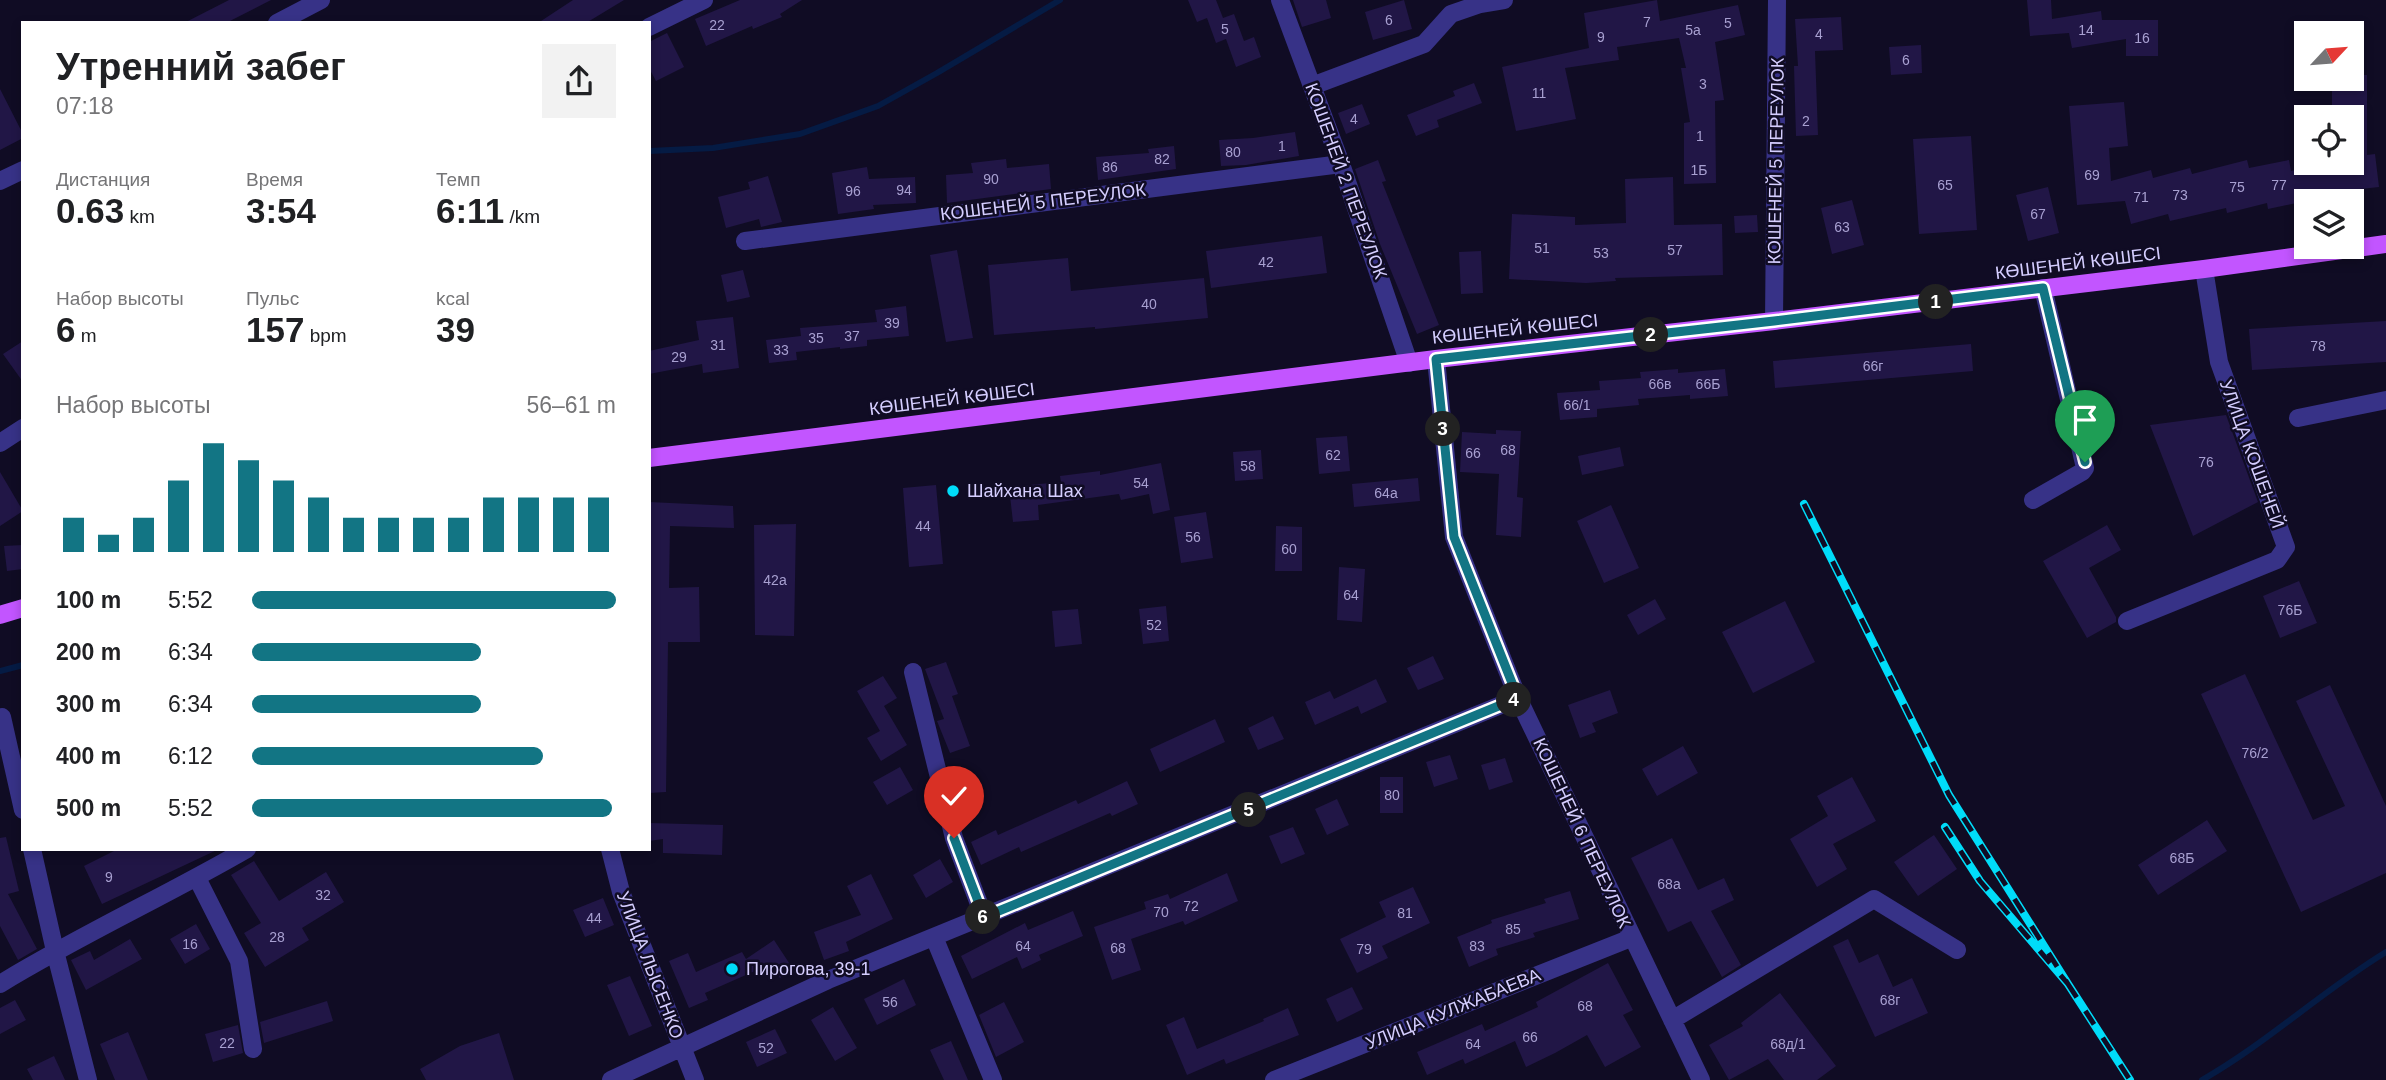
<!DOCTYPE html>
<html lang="ru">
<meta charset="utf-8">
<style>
:root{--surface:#fff;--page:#f2f2f2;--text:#202124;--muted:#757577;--accent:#127584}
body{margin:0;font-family:Arial,sans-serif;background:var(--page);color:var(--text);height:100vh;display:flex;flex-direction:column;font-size:26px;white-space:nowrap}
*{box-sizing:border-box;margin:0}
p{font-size:23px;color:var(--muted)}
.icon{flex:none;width:38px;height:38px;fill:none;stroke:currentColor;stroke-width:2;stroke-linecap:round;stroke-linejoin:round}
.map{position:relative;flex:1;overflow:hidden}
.sheet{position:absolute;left:21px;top:21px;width:630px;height:830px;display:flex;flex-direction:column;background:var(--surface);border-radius:0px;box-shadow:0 4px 10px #0003}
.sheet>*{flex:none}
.needle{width:46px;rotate:64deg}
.fabs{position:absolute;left:2294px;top:21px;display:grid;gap:14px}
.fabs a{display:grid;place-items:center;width:70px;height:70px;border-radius:0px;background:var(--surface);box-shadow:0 4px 10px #0003;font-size:35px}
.pin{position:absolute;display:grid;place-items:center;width:60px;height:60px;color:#fff;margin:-72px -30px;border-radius:50% 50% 50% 0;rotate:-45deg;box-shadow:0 0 7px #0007}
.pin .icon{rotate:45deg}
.km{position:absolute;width:35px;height:35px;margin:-18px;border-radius:50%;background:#222;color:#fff;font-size:19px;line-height:35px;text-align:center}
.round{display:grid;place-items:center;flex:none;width:74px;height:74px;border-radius:0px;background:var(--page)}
.headline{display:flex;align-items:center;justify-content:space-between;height:119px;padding:0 35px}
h1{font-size:38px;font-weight:700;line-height:52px}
.stats{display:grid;grid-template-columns:repeat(3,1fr);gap:10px;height:119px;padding:7px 35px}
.stats div{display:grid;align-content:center}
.stats b{font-size:35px;font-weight:700}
.stats small{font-size:19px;font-weight:400}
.stats p{font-size:19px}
.chart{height:196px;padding:14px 35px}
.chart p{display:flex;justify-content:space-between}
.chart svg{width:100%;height:126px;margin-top:7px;stroke:var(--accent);stroke-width:6}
ul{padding:0 35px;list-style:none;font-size:23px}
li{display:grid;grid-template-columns:112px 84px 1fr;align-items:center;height:52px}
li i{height:18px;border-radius:9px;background:var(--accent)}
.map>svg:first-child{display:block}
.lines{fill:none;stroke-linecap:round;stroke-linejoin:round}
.stream{stroke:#051b44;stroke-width:6}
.building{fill:#211646}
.minor{stroke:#373287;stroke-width:18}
.major{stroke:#c255ff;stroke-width:18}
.rail-casing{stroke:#00dcf9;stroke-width:8}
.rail{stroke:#100c24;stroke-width:5;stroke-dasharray:16;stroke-linecap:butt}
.route-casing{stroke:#fff;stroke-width:14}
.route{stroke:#127584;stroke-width:9}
.poi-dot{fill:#00dcf9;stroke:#100c24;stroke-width:2.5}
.labels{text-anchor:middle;stroke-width:5;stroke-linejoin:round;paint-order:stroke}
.number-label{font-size:14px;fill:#a8a0d1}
.street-label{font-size:18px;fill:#d5ceff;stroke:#100c24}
.poi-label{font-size:18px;fill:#d5ceff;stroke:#100c24;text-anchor:start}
</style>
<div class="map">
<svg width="2386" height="1080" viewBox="0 0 2386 1080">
<rect width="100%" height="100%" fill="#100c24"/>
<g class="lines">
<path class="stream" d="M649 151 713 148 800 134 878 106 937 73 1060 0
M0 671 23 665
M2202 1080C2267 1043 2322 991 2386 952"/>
</g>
<path class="building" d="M229 0H271L226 23H184Z
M573 0H624L586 23H538Z
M740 0H802L780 14 782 17 753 29 752 26 706 46 695 19Z
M1188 0H1216L1223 18 1234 14 1244 41 1254 37 1261 57 1236 67 1226 39 1216 43 1207 18 1197 22Z
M1293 0H1326L1331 18 1302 27Z
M1404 0 1412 29 1373 40 1365 12Z
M1657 0 1660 21 1738 5 1745 35 1715 42 1724 100 1715 101 1716 183 1684 184V123L1690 122 1681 68H1686L1679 38 1617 47 1619 60 1565 68 1576 119 1516 131 1502 67 1589 48 1584 13Z
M2027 0H2051L2052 19 2101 11 2102 20H2158V56H2126V39L2072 48 2069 33 2030 36Z
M1841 17 1843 50 1815 51 1818 135 1796 136 1794 66H1798L1795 19Z
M667 33 684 67 656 81 649 68V42Z
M1921 45 1922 73 1891 75 1889 47Z
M2352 75H2367V155L2375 154 2379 187 2333 192 2335 198 2326 201H2306L2268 209 2267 203 2227 213 2226 208 2170 221 2168 214 2131 224 2125 201 2077 205 2069 106 2124 102 2128 146 2109 148 2111 181 2151 170 2153 178 2190 168 2192 174 2247 160 2249 168 2289 160 2291 171 2320 163H2352V117H2332V79H2352Z
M1474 83 1482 103 1437 120 1439 127 1416 136 1407 115 1455 96 1453 91Z
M0 89 23 134V138L0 150Z
M1362 104 1370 124 1346 134 1338 113Z
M1295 132 1299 156 1246 165 1221 166 1219 140 1253 138Z
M1971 136 1977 230 1919 234 1913 139Z
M1174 146 1176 169 1098 180 1096 157 1149 153 1148 149Z
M1006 159 1007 168 1049 164 1051 189 947 203 946 175 973 173 971 163Z
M1378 160 1386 181 1382 182 1439 325 1417 334 1380 244 1355 169Z
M867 167 869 179 915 177 916 203 873 205 874 209 838 214 832 173Z
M768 176 782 222 761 227 759 219 726 228 718 197 750 189 748 182Z
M1673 177 1674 225 1722 224 1723 275 1615 278 1616 281 1586 283 1509 279 1512 214 1575 217V225L1626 223 1625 179Z
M2048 187 2059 233 2028 241 2016 195Z
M1852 200 1864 245 1832 254 1821 208Z
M1757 215 1758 232 1735 233 1734 216Z
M1322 236 1327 273 1211 288 1206 251Z
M957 250 973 338 946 342 930 255Z
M1481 251 1483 293 1461 294 1459 252Z
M1068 258 1071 291 1204 278 1208 318 1095 329V327L994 335 988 265Z
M743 270 750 297 727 302 721 275Z
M906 306 909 336 867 340V346L840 349V347L796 352 797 360 769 363 766 340 801 336 800 328 877 322 875 310Z
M733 317 739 368 703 373 702 364 649 374V351L699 340 696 321Z
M2386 321V362L2252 370 2249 329Z
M23 341V382L3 354Z
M1971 344 1973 371 1775 388 1773 361Z
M1678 369V373L1725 369 1728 396 1690 399V395L1638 399 1639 405 1597 409V417L1560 420 1557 393 1600 390 1599 381 1641 378 1640 372Z
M2226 415 2258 502 2193 536 2150 425Z
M1496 430 1521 431 1517 497 1523 498 1521 537 1496 535 1499 474 1460 472 1462 432 1496 434Z
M1347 436 1350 471 1319 474 1316 438Z
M1620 447 1624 466 1582 475 1578 456Z
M1261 450 1263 479 1235 481 1233 452Z
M1161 463 1170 510 1153 514 1149 494 1121 500 1119 494 1038 505 1039 520 1013 522 1009 487 1061 482 1060 476 1100 471V475Z
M0 472 23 511 0 526Z
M1418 478 1420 501 1354 507 1352 484Z
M936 485 943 564 909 567 903 488Z
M649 502 733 506 734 528 670 526 669 588 699 587 700 642H668L666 792 649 793Z
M1611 505 1639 568 1604 583 1577 521Z
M1206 512 1213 558 1181 563 1174 517Z
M796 524 794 636 755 635 754 525Z
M2107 525 2121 550 2089 568 2116 617V622L2087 638 2043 561Z
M1276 526 1302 527V571H1275Z
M23 545V569L7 571 4 546Z
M1339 567 1365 569 1362 622 1337 620Z
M2299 581 2317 623 2280 638 2263 596Z
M1655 599 1666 619 1638 635 1627 615Z
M1785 601 1815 662 1753 693 1722 632Z
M1166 606 1169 641 1143 644 1139 609Z
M1078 609 1082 644 1055 647 1052 611Z
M1433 656 1444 679 1418 690 1407 668Z
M946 662 958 694 952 696 970 746 950 753 937 721 944 719 925 669Z
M2245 674 2313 820 2345 806 2296 701 2330 685 2386 806V873L2301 912 2201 694Z
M883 676 897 698 884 706 907 745 881 761 867 738 880 731 857 691Z
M1376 679 1387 702 1361 714 1358 706 1315 725 1305 702 1330 691 1334 699Z
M1610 690 1618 713 1592 723 1596 732 1580 738 1568 705Z
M1273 716 1284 739 1258 750 1248 728Z
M1215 719 1225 742 1160 772 1150 749Z
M1683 746 1698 773 1657 796 1642 769Z
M1450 755 1458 779 1434 787 1426 762Z
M1505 758 1513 782 1489 790 1481 765Z
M900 767 913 790 887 805 873 782Z
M1380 777H1403V813H1380Z
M1852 777 1876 821 1833 844 1847 869 1817 887 1790 839 1828 816 1817 796Z
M1127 781 1138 804 1112 816 1110 813 1021 852 1019 847 981 865 971 842 996 830 998 835 1076 800 1078 804Z
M1337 799 1349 825 1327 835 1315 809Z
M2207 820 2227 851 2158 895 2138 865Z
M649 823 723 825 722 855 663 853V839L649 841Z
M1293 827 1305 854 1281 864 1269 836Z
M1934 835 1957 869 1918 896 1894 862Z
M6 837 19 891 8 894 37 949 18 960 0 926V838Z
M1672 838 1698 890 1724 878 1734 900 1711 911 1741 965 1722 977 1691 921 1668 932 1631 858Z
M118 849H219L102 904 84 866Z
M940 859 953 882 926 898 913 875Z
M254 861 279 901 326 872 344 902 302 928 309 940 265 967 244 933 261 923 231 875Z
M1227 873 1238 901 1185 925 1183 921 1131 939 1141 970 1112 980 1094 927 1146 909 1144 902 1168 894 1170 899Z
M871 874 893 919 846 942 849 951 824 960 814 932 861 915 847 886Z
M1413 887 1430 923 1382 946 1388 958 1357 973 1340 939 1386 917 1379 902Z
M1570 891 1579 919 1533 933 1535 937 1496 949 1498 955 1469 967 1457 937 1492 923 1491 920 1546 903 1544 899Z
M603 898 614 925 585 937 573 910Z
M1073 911 1083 936 1039 955 1041 960 1022 969 1017 957 972 979 961 956 1025 923 1028 930Z
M196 924 210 949 185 964 170 939Z
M130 939 142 959 86 990 71 960 90 951 94 960Z
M1848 939 1859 963 1878 954 1893 987 1912 978 1928 1013 1875 1037 1833 946Z
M774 940 793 969 780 978 771 964 705 993 708 1000 689 1008 669 961 688 953 696 972 742 952 746 959Z
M1608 963 1633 1010 1623 1015 1641 1047 1605 1067 1587 1035 1555 1053 1526 1067 1515 1041 1465 1064 1463 1059 1427 1075 1417 1052 1482 1024 1485 1031 1538 1007 1536 1002Z
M630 976 652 1026 629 1036 607 985Z
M904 979 916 1005 877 1025 864 999Z
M1352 987 1363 1009 1337 1022 1326 999Z
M1780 993 1836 1066 1817 1080H1784L1768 1059 1729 1080 1709 1045 1743 1026 1741 1023Z
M15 1000 26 1020 0 1034V1008Z
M327 1001 333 1021 264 1043 260 1022Z
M1004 1002 1024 1042 996 1057 979 1015Z
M833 1007 857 1048 835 1061 811 1020Z
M1288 1008 1299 1035 1226 1064 1224 1059 1187 1075 1166 1025 1184 1017 1197 1049 1264 1021 1263 1019Z
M238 1025 243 1053 213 1062 205 1034Z
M775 1029 787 1053 757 1067 746 1042Z
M128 1032 148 1080H115L100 1044Z
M499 1033 514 1080H426L420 1069 460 1046Z
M951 1041 968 1080H944L930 1050Z
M54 1056 65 1080H33L27 1069Z"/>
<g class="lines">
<path class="minor" d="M1280 0 1341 164 1409 363
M277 23 321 0
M649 27 704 0
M1312 86 1424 44 1451 14 1480 4 1504 0
M0 181 23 170
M745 241 1341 164
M1774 321 1777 0
M1436 359 1454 537 1518 698 1701 1080
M2298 418 2386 400
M0 443 23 428
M2033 500 2082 472 2085 468 2043 288
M2127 621 2277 560 2286 547 2219 362 2204 269
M913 672 954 838 984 917
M2 717 23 810
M32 849 55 951 88 1080
M610 849 621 892 695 1080
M197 878 239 961 253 1049
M934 937 993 1080
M0 984C80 935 166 896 247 849
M1672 1020 1874 899 1957 950
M611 1080 828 980 1518 698
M1274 1080 1631 938"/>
<path class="major" d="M649 458 1436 359 1774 321 2204 269 2386 244
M0 615 23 608"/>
<defs>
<path id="rail" d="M1804 504 1949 795 2068 984 1980 881 1945 827
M2068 984 2130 1080"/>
</defs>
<use href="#rail" class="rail-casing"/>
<use href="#rail" class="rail"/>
</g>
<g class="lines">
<defs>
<path id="route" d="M954 838 984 917 1518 698 1454 537 1436 359 1774 321 2043 288 2085 462"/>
</defs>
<use href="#route" class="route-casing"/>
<use href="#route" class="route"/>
</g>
<g class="poi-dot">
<circle cx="953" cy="491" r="7"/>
<circle cx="732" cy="969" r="7"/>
</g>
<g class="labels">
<g class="number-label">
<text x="1389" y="25">6</text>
<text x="1647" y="27">7</text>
<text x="1728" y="28">5</text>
<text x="717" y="30">22</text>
<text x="1225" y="34">5</text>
<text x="1693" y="35">5а</text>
<text x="2086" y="35">14</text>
<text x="1819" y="39">4</text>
<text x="1601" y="42">9</text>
<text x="2142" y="43">16</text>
<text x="1906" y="65">6</text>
<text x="1703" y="89">3</text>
<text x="1539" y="98">11</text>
<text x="1354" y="124">4</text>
<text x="1806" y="126">2</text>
<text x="1700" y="141">1</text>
<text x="1282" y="151">1</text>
<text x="1233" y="157">80</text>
<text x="1162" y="164">82</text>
<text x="1110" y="172">86</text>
<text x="1699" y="175">1Б</text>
<text x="2092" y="180">69</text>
<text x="991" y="184">90</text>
<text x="1945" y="190">65</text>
<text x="2279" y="190">77</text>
<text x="2237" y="192">75</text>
<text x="904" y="195">94</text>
<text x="853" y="196">96</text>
<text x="2180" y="200">73</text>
<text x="2141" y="202">71</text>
<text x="2038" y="219">67</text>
<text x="1842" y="232">63</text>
<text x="1542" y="253">51</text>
<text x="1675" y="255">57</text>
<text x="1601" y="258">53</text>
<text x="1266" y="267">42</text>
<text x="1149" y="309">40</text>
<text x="892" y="328">39</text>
<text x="852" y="341">37</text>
<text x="816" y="343">35</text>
<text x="718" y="350">31</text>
<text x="2318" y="351">78</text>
<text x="781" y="355">33</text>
<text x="679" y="362">29</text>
<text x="1873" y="371">66г</text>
<text x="1660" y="389">66в</text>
<text x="1708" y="389">66Б</text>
<text x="1577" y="410">66/1</text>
<text x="1508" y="455">68</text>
<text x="1473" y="458">66</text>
<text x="1333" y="460">62</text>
<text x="2206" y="467">76</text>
<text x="1248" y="471">58</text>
<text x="1141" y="488">54</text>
<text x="1386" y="498">64а</text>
<text x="923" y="531">44</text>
<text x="1193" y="542">56</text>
<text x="1289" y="554">60</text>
<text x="775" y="585">42а</text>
<text x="1351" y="600">64</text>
<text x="2290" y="615">76Б</text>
<text x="1154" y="630">52</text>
<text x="2255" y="758">76/2</text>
<text x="1392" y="800">80</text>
<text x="2182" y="863">68Б</text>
<text x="109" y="882">9</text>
<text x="1669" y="889">68а</text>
<text x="323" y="900">32</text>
<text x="1191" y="911">72</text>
<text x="1161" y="917">70</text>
<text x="1405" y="918">81</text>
<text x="594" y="923">44</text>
<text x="1513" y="934">85</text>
<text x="277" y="942">28</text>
<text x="190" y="949">16</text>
<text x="1023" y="951">64</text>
<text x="1477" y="951">83</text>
<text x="1118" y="953">68</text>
<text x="1364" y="954">79</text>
<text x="1890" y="1005">68г</text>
<text x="890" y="1007">56</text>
<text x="1585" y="1011">68</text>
<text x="1530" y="1042">66</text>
<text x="227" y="1048">22</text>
<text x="1473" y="1049">64</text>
<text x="1788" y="1049">68д/1</text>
<text x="766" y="1053">52</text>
</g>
<g class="street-label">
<text transform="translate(1776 161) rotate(-89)" y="6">КОШЕНЕЙ 5 ПЕРЕУЛОК</text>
<text transform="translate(1346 181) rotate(70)" y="6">КОШЕНЕЙ 2 ПЕРЕУЛОК</text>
<text transform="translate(1043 202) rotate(-7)" y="6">КОШЕНЕЙ 5 ПЕРЕУЛОК</text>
<text transform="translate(2078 263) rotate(-7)" y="6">КӨШЕНЕЙ КӨШЕСІ</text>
<text transform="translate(1515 329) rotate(-6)" y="6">КӨШЕНЕЙ КӨШЕСІ</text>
<text transform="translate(952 399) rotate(-7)" y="6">КӨШЕНЕЙ КӨШЕСІ</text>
<text transform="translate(2252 454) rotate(70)" y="6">УЛИЦА КОШЕНЕЙ</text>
<text transform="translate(1582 833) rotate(65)" y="6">КОШЕНЕЙ 6 ПЕРЕУЛОК</text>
<text transform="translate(650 965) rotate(69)" y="6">УЛИЦА ЛЫСЕНКО</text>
<text transform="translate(1453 1009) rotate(-22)" y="6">УЛИЦА КУЛЖАБАЕВА</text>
</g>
<g class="poi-label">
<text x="967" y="497">Шайхана Шах</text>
<text x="746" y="975">Пирогова, 39-1</text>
</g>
</g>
</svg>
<div class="fabs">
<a><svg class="needle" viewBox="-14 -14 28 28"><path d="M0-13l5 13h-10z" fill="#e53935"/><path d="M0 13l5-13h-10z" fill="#757577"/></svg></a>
<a><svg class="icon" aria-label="locate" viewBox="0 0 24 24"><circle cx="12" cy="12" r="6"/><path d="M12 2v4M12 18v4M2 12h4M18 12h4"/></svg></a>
<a><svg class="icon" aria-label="layers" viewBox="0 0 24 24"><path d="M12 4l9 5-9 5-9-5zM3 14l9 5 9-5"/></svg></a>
</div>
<div class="pin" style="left:2085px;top:462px;background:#1e9e55"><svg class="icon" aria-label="arrive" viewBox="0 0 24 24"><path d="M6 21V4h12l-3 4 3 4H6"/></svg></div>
<div class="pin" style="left:954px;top:838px;background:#d93025"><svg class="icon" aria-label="check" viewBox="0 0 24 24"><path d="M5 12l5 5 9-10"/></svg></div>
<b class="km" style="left:1936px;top:302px">1</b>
<b class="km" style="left:1651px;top:335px">2</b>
<b class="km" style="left:1443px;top:429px">3</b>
<b class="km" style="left:1514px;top:700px">4</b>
<b class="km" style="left:1249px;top:810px">5</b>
<b class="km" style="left:983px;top:917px">6</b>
<section class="sheet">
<div class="headline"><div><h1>Утренний забег</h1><p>07:18</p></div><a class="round"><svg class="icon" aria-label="share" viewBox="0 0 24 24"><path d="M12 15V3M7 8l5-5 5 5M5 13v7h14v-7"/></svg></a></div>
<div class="stats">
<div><p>Дистанция</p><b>0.63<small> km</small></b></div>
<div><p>Время</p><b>3:54</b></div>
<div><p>Темп</p><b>6:11<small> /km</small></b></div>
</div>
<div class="stats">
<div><p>Набор высоты</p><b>6<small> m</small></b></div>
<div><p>Пульс</p><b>157<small> bpm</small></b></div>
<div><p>kcal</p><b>39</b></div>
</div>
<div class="chart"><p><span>Набор высоты</span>56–61 m</p>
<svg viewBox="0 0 160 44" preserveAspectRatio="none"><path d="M5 44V32M15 44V38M25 44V32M35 44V19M45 44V6M55 44V12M65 44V19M75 44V25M85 44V32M95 44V32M105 44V32M115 44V32M125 44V25M135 44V25M145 44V25M155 44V25"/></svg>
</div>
<ul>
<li><b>100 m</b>5:52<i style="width:100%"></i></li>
<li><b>200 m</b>6:34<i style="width:63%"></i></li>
<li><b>300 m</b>6:34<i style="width:63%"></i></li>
<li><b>400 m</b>6:12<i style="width:80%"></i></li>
<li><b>500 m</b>5:52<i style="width:99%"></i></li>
</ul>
</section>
</div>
